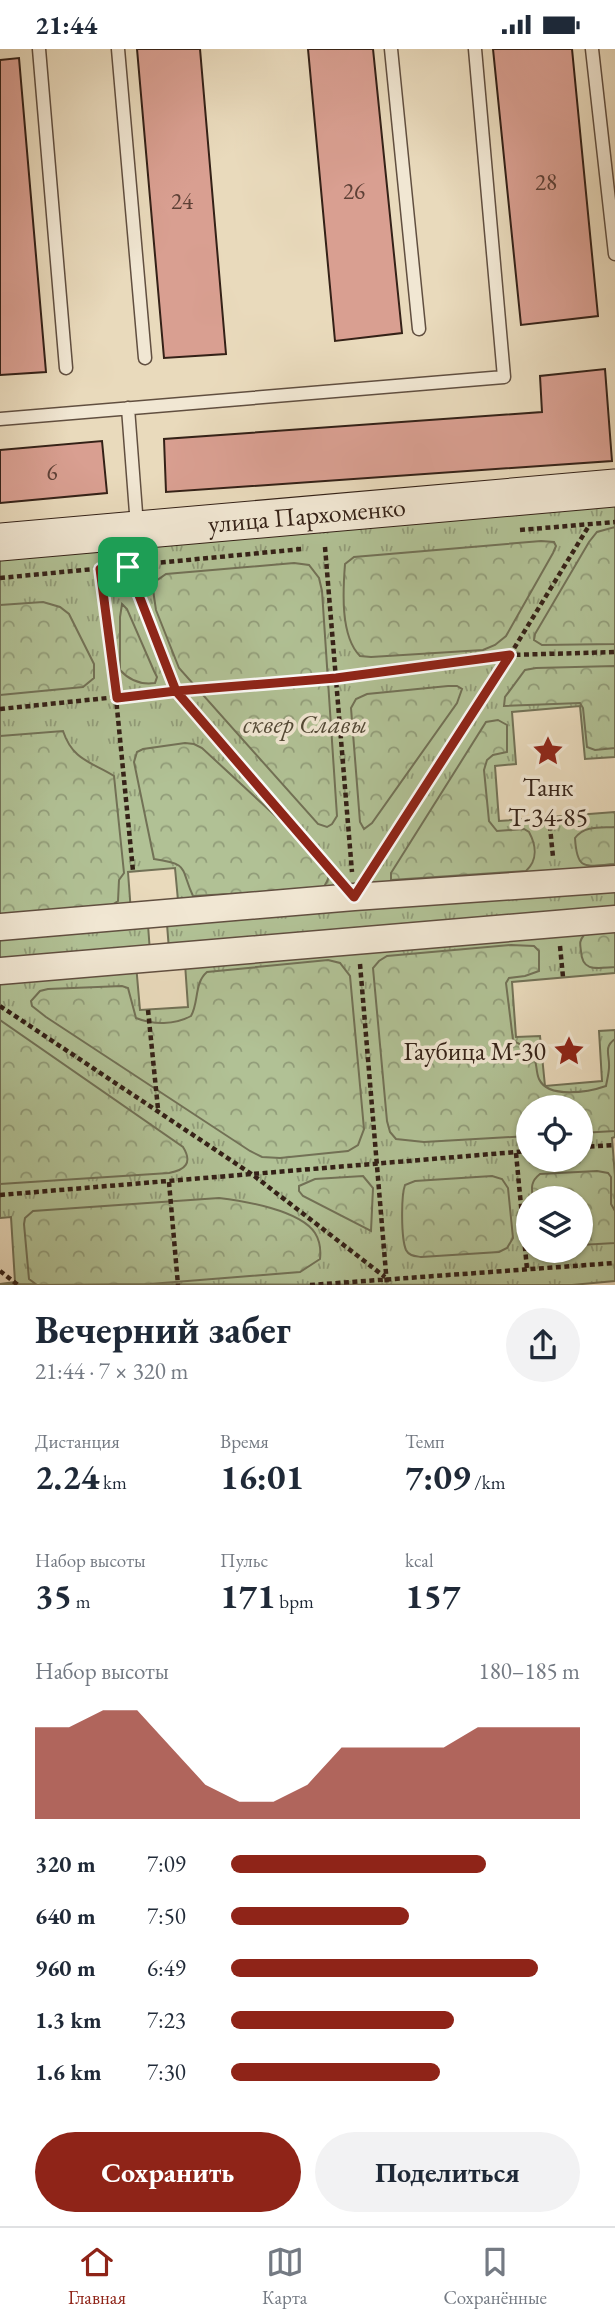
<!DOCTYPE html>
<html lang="ru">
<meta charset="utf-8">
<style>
:root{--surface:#fff;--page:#f2f2f3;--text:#1f2937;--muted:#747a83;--line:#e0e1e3;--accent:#8f2418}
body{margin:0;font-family:"EB Garamond",serif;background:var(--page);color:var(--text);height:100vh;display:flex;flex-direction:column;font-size:26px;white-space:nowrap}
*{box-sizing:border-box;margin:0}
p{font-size:23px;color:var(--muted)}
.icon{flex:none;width:38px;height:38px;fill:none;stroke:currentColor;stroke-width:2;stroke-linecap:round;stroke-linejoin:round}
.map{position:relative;height:1236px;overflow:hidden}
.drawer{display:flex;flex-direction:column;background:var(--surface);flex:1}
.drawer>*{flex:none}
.buttons{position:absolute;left:516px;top:1046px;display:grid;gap:14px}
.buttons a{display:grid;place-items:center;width:77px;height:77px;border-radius:50%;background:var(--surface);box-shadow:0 2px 5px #0004;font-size:35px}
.pin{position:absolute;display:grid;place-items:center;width:60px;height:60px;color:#fff;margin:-30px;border-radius:14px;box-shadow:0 4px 10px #0006}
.round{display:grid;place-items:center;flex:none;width:74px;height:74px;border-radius:37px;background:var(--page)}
.summary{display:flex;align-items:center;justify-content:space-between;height:119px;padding:0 35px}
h1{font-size:38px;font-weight:700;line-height:52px}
.stats{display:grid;grid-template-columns:repeat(3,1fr);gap:10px;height:119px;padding:7px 35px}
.stats div{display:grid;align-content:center}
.stats b{font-size:35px;font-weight:700}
.stats small{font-size:19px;font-weight:400}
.stats p{font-size:19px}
.chart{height:196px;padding:14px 35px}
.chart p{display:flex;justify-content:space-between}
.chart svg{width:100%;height:126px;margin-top:7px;fill:var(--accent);opacity:.7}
.primary-button{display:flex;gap:14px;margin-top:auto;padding:14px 35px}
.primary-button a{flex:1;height:80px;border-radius:42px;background:var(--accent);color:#fff;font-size:28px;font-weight:700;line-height:80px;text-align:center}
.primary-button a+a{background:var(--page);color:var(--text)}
ul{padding:0 35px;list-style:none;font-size:23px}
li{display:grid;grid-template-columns:112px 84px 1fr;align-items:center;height:52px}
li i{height:18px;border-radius:9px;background:var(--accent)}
.status{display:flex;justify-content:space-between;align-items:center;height:49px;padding:0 35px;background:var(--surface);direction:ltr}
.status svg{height:19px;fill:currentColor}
.dock{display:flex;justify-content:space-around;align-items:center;height:98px;border-top:2px solid var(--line);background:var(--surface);font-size:19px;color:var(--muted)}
.dock a{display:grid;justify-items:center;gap:4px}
.dock .on{color:var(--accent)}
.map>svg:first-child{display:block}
.grass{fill:url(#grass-tufts);stroke:#727156;stroke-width:2;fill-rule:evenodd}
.forest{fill:url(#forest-crowns);stroke:#727156;stroke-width:2}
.building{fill:#d99f91;stroke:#342117;stroke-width:2}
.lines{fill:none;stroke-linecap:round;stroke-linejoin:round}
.lane-casing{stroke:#614f40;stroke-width:15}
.street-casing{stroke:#614f40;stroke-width:29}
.secondary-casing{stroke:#342117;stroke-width:39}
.path{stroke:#342117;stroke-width:4.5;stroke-dasharray:5 3.5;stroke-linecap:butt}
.lane{stroke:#f1e7d3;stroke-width:12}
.street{stroke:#f1e7d3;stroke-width:26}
.secondary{stroke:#f1e7d3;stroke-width:37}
.route-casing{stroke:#fff;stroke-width:14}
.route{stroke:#8f2418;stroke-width:9}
.labels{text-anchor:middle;stroke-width:7;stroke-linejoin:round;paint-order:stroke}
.number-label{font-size:23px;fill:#5d4036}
.street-label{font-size:26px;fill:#342117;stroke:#f1e7d3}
.park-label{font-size:26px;font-style:italic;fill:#534936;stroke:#f1e7d3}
.poi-label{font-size:26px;fill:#342117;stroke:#f1e7d3}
</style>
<div class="status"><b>21:44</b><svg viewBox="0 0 49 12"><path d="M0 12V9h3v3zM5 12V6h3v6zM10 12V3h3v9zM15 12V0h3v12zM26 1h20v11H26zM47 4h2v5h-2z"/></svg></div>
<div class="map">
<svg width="615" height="1236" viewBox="0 0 615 1236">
<defs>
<pattern id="grass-tufts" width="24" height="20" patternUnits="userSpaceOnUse" patternTransform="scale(1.75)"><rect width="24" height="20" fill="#b1c195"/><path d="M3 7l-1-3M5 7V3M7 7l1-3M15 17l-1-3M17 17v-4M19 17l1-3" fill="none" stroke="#919c79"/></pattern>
<pattern id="forest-crowns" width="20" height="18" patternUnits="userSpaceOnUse" patternTransform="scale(1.75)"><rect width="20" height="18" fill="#b1c195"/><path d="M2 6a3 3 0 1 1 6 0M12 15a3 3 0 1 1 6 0" fill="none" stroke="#919c79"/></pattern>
</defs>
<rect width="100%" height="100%" fill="#e9dabc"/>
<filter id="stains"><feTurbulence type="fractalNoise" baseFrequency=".00286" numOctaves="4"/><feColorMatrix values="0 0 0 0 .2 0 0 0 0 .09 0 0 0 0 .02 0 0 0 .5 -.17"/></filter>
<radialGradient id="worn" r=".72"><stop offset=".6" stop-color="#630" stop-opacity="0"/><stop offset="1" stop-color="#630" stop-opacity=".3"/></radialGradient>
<path class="grass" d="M615 452V708L585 710 580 657 512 663 516 715 495 717 499 772 615 763V924L512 933 516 988 540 987 545 1037 602 1032 599 982 615 981V1088L612 1089 615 1127V1232L572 1236 0 1235 15 1233 11 1168 0 1169V508ZM175 819 180 873 167 875 169 901 184 900 188 958 140 961 135 904 150 903 148 876 132 877 128 823ZM528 1059H581V1111H528ZM528 1150H581V1202H528Z"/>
<path class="forest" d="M615 478V595L542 596 534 591 535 585 589 493 597 483Z
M541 492 554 493 556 497 553 504 506 587 495 596 483 601 371 608 360 607C340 587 343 541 345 515L354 508Z
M294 514 309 516 319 529 322 542 337 767 332 775 327 778 318 775 179 619 156 561 153 541 156 532 166 525Z
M43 553 60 558 69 565 94 615V629L83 638 0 646V556Z
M122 555 127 560 154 622 157 628 155 634C141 636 130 632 120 621V568Z
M615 617V699L595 701 587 698 583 659 580 654 504 657 505 648 525 621 536 619Z
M448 637H457L462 640 457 654 372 774 364 780 360 773 351 659 356 650 367 645Z
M498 671 507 676V703L493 706 487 711 484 721 489 772 497 782 524 780 529 783C536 796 538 811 526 822L391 831V824L486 673Z
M63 682C73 712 92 713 114 727L124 824 119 831 118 852 109 858 0 867V687Z
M185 694 194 695 202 699 321 809C330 820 332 828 322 840L193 847C180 819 190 815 154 810L134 713 137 703 143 700Z
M615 778V815C585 817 577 823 575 789 585 776 601 779 615 778Z
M615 880V918C598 919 582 924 581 902 580 895 579 892 584 886Z
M511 896 534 897 539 902V922L525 927 509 929 506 934 513 991C518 995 527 998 531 1003 538 1011 535 1021 539 1030 548 1050 589 1043 606 1037 607 1031 609 1024 609 1018 610 1007 603 998 615 990V1082L581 1084V1059H528V1087L424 1093 396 1090 390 1083 387 1072 373 919 379 912 387 907Z
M328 911 340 914 350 927 364 1080 358 1096 348 1102 280 1109 262 1108 250 1102 46 968 32 957 31 952 40 942 48 940 122 937 128 939 136 969C153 976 175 976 191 967 199 953 194 934 207 923Z
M0 971 183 1098C193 1114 185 1121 169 1124L0 1135Z
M597 1122 608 1124 611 1128V1155L615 1162V1194L581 1196V1150H533C531 1138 531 1132 540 1125Z
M363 1127 373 1139 371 1182 303 1147 299 1142V1137L315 1130Z
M492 1127 502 1130 508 1139 513 1189 507 1199 499 1203 421 1208C415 1207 409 1207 406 1201 401 1189 401 1147 405 1136L415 1132Z
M219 1149C244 1152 300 1161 315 1184 320 1192 321 1201 320 1210L300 1223 150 1235 37 1236 29 1230 24 1175 25 1169 33 1162Z"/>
<path class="building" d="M137 0H200L226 305 164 309Z
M308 0H373L402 284 335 292Z
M493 0H572L598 267 521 276Z
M19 9 46 323 0 326V11Z
M605 320 612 412 166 443 164 390 542 363 540 327Z
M102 392 107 444 0 454V401Z"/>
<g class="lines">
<defs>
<path id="lane" d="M39 0 66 319
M118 0 145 309
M391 0 419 280
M592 0 615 205
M128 359 137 477
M0 370 504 328 475 0"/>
<path id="street" d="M0 878 354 848 615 830
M0 922 615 870"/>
<g id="secondary">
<path id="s1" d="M0 493 615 439"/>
</g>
</defs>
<use href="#lane" class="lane-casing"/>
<use href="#street" class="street-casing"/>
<use href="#secondary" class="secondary-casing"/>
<path class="path" d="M520 481 615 473
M325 498 352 823
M128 518 176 642 333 824
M100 520 116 649 133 822
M0 529 302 500
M0 660 176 642 336 630 510 606 615 603
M549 768 553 808
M372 821 510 606 590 475
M560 897 563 928
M360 915 387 1236
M0 957 253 1126 385 1228
M148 961 158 1060
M581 1098 615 1096
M516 1104 527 1220
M169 1133 178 1236
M0 1146 528 1102
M0 1222 18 1236
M310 1236 615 1214"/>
<use href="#lane" class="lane"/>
<use href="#street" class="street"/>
<use href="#secondary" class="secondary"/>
</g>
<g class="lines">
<defs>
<path id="route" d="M128 518 100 520 117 649 176 642 354 848 510 606 336 629 176 642 128 518"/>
</defs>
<use href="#route" class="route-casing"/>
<use href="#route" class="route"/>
</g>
<defs>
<symbol id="sight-bare" viewBox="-9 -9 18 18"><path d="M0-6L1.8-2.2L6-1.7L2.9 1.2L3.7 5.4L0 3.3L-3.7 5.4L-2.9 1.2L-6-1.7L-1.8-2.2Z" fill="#8f2418" stroke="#f1e7d3" stroke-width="2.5" paint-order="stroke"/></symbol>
</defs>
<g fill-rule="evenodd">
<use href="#sight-bare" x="526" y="680" width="44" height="44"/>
<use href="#sight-bare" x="547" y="980" width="44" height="44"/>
</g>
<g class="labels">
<g class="number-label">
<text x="546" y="141">28</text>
<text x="354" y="150">26</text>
<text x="182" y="160">24</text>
<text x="52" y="431">6</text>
</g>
<g class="street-label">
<text dy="9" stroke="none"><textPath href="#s1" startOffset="308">улица Пархоменко</textPath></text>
</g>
<g class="park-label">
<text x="305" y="684">сквер Славы</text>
</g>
<g class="poi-label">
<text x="548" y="747">Танк<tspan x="548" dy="30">Т-34-85</tspan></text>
<text x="546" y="1011" text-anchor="end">Гаубица М-30</text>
</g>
</g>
<rect width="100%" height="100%" filter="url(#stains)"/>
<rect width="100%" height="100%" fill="url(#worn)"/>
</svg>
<div class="buttons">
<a><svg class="icon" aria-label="locate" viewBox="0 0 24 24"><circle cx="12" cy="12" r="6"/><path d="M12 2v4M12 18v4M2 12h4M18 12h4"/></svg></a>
<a><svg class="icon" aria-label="layers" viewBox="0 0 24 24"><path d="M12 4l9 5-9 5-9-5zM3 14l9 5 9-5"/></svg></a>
</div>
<div class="pin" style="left:128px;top:518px;background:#1e9e55"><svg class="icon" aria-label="arrive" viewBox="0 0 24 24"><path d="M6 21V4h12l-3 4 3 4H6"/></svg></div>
</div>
<section class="drawer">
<div class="summary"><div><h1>Вечерний забег</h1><p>21:44 · 7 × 320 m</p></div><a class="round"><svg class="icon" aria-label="share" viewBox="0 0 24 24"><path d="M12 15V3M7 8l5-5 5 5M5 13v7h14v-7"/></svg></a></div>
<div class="stats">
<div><p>Дистанция</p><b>2.24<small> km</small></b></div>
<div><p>Время</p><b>16:01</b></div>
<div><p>Темп</p><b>7:09<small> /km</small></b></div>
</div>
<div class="stats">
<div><p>Набор высоты</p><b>35<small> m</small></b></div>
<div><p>Пульс</p><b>171<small> bpm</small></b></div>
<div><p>kcal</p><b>157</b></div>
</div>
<div class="chart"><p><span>Набор высоты</span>180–185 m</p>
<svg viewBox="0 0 160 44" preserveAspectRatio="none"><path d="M0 44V12L10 12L20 6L30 6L40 19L50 32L60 38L70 38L80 32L90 19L100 19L110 19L120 19L130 12L140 12L150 12L160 12V44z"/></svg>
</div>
<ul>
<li><b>320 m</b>7:09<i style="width:73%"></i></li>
<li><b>640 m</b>7:50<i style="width:51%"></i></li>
<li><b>960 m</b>6:49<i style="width:88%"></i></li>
<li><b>1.3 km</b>7:23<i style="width:64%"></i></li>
<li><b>1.6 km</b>7:30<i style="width:60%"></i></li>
</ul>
<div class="primary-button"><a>Сохранить</a><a>Поделиться</a></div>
</section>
<nav class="dock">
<a class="on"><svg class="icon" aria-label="home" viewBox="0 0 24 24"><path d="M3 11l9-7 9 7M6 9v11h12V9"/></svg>Главная</a>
<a><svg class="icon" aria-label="map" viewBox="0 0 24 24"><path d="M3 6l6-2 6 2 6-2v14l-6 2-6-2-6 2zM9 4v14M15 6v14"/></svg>Карта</a>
<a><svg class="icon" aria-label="saved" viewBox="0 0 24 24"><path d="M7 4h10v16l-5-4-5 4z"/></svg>Сохранённые</a>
</nav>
